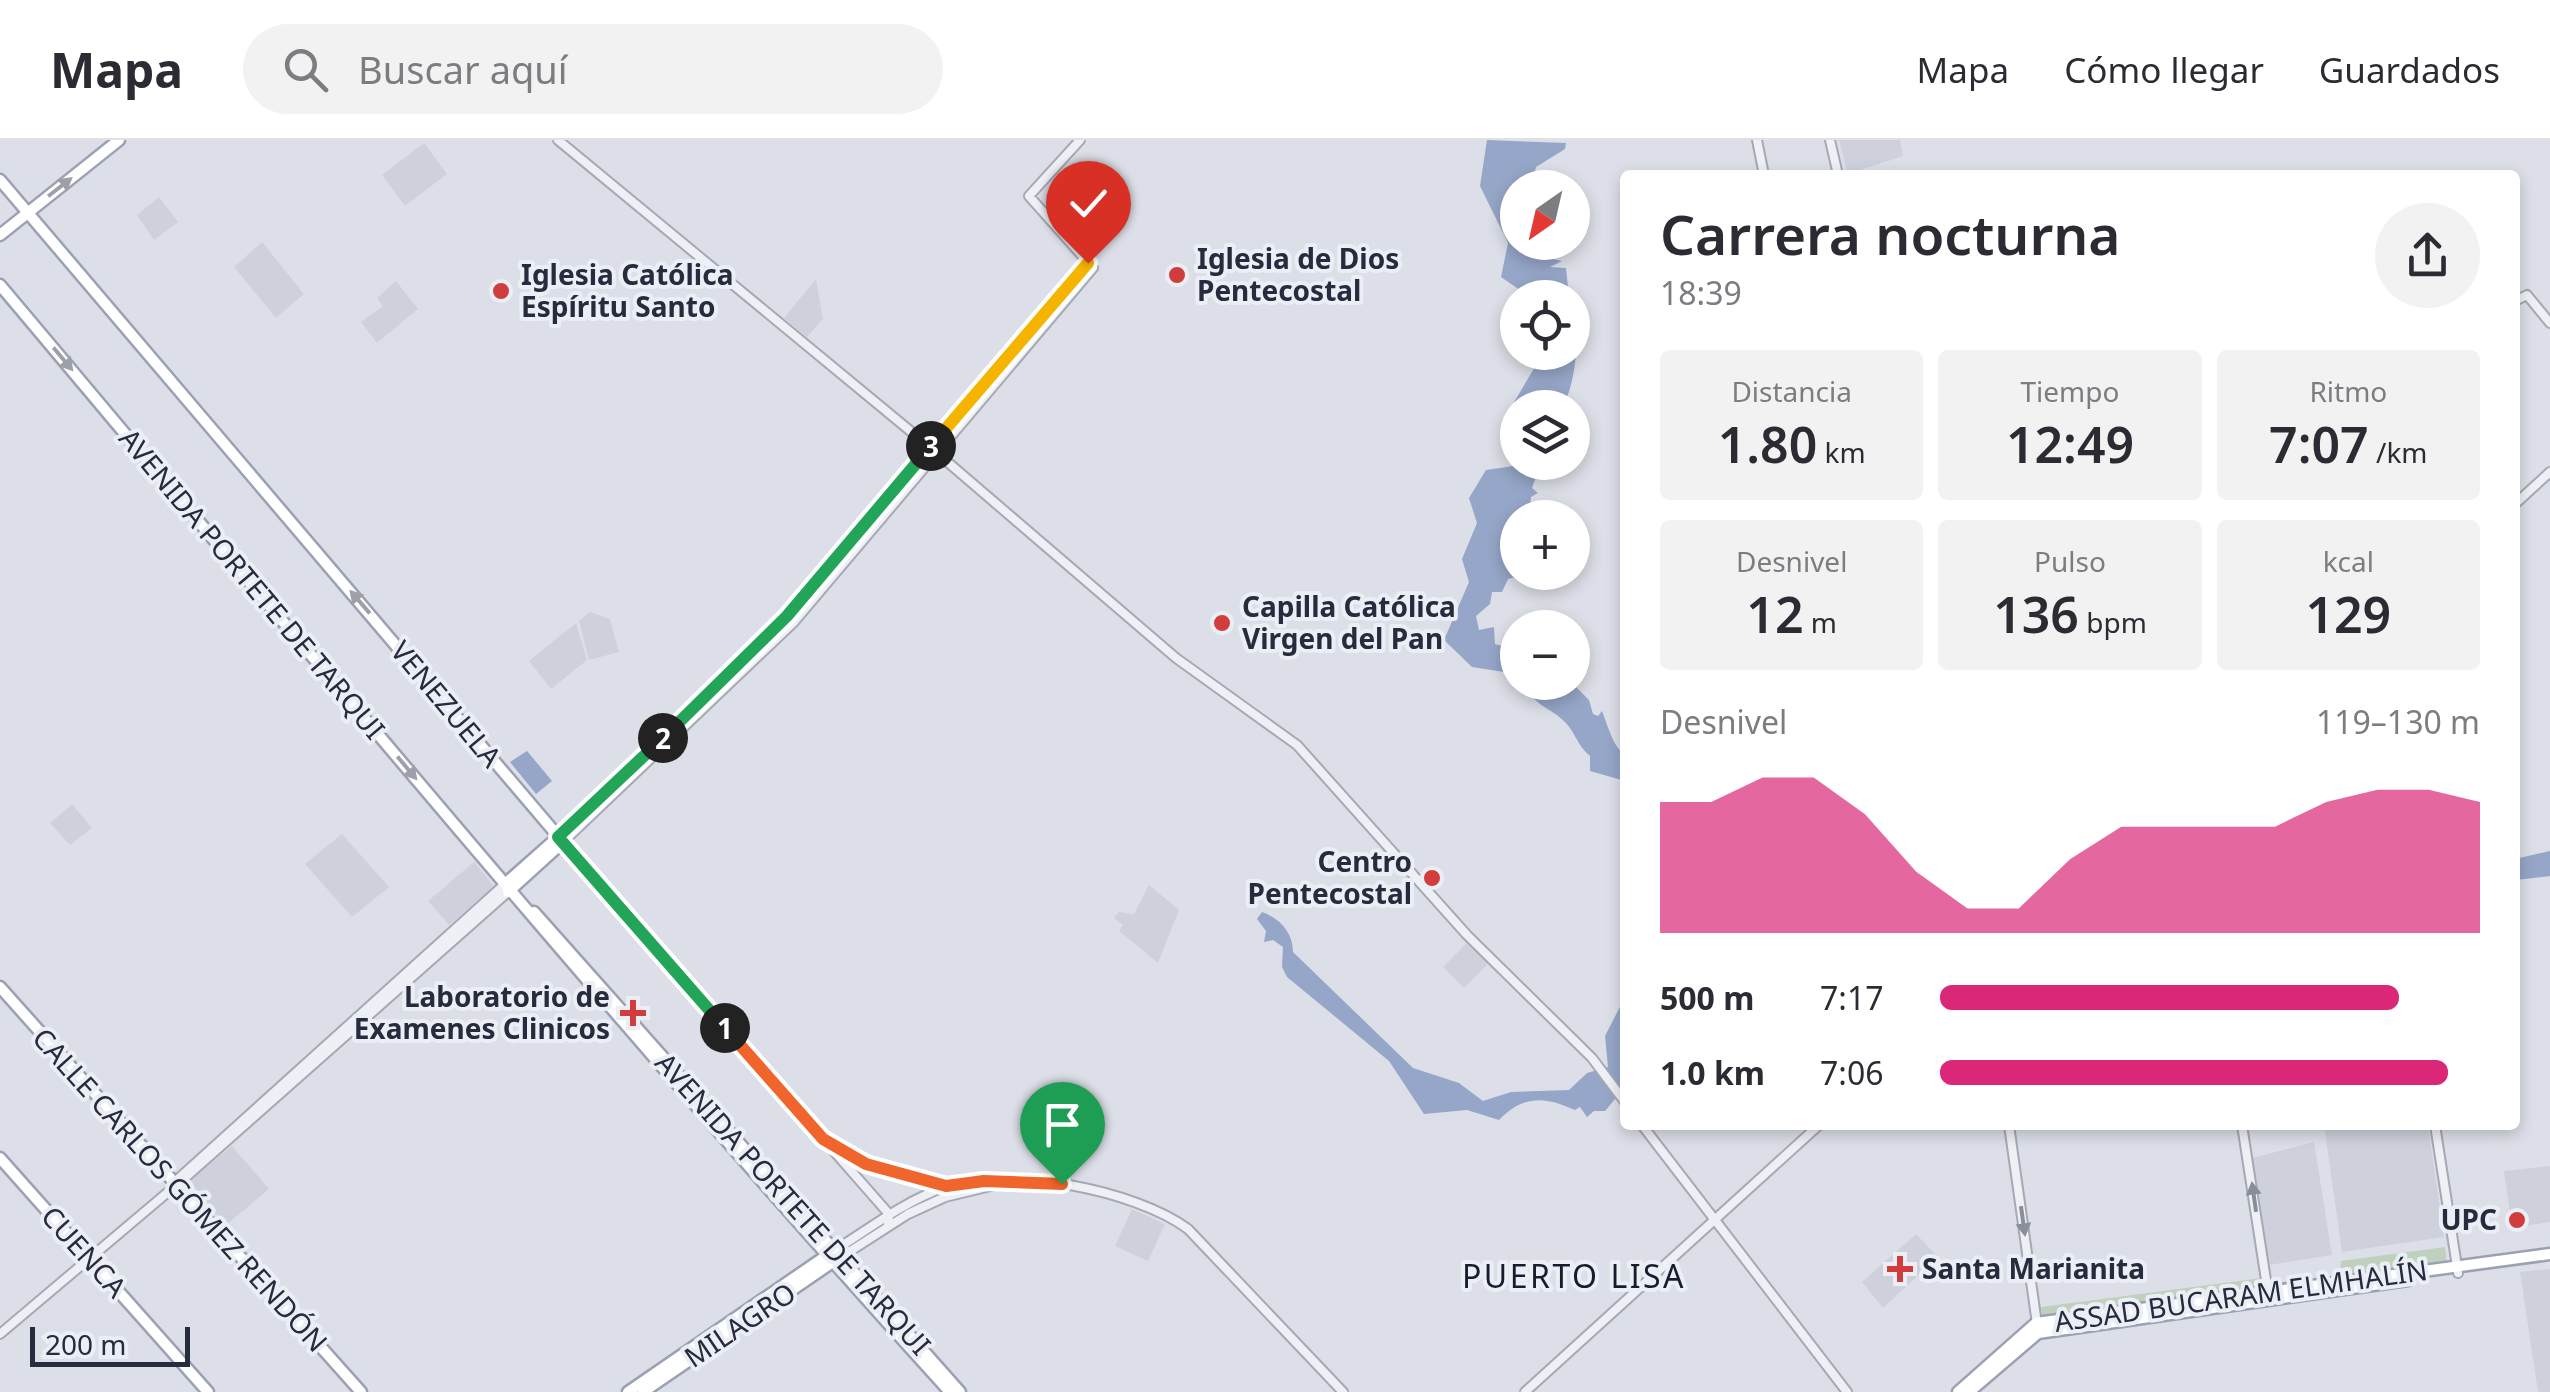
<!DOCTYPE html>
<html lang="es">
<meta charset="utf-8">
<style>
:root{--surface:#fff;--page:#f2f2f3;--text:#2b2b33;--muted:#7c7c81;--line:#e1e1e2;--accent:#db2777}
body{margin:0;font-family:"Noto Sans",sans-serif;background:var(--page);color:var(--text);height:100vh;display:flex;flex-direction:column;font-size:38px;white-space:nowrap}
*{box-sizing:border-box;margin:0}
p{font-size:32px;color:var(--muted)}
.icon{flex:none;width:55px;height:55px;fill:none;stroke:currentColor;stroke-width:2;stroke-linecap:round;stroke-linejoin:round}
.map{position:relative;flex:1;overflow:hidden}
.details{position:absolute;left:1620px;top:30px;width:900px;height:960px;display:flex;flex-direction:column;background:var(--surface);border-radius:10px;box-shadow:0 5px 15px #0003}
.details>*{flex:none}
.needle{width:65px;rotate:214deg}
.controls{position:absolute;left:1500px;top:30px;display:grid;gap:20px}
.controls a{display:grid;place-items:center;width:90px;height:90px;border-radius:50%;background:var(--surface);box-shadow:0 5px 15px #0003;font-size:50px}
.scale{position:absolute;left:30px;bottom:25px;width:160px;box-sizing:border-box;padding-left:10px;border:5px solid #262b3d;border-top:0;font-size:28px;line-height:35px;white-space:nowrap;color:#262b3d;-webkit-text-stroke:8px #ebeef5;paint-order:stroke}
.pin{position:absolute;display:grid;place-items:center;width:85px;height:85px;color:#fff;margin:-102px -42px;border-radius:50% 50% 50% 0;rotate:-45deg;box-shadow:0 0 10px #0007}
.pin .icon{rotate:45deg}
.km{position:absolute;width:50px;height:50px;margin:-25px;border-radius:50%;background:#222;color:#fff;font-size:28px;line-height:50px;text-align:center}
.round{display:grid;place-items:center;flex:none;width:105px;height:105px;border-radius:52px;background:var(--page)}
.head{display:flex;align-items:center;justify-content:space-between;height:170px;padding:0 40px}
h1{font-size:55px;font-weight:600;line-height:75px}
.stats{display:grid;grid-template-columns:repeat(3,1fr);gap:15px;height:170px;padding:10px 40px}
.stats div{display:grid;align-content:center;border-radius:10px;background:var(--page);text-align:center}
.stats b{font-size:50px;font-weight:600}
.stats small{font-size:28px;font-weight:400}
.stats p{font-size:28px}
.chart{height:280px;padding:20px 40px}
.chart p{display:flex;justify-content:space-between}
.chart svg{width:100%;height:180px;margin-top:10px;fill:var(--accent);opacity:.7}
ul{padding:0 40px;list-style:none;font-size:32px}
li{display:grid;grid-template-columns:160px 120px 1fr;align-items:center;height:75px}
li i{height:25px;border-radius:12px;background:var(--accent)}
header{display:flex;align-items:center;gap:60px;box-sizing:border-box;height:140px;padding:0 50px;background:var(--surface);border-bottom:2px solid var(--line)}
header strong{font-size:48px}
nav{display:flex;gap:55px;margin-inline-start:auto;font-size:35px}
.search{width:700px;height:90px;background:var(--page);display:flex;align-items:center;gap:25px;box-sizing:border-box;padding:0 35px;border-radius:55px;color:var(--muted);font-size:38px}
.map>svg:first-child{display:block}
.built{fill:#ced1dc}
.green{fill:#bfd1bd}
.water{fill:#96a6c8}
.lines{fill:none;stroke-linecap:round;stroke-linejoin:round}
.minor-casing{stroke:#a5a9b4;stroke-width:12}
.major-casing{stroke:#9ba1b3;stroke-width:15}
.minor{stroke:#eff0f5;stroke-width:8}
.major{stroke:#fff;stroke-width:10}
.oneway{fill:#9da0a8}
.oneway2{fill:#8a8e99}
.split-1-casing{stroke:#fff;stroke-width:20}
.split-2-casing{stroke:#fff;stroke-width:20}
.split-3-casing{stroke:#fff;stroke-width:20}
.split-4-casing{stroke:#fff;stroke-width:20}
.split-1{stroke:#f0652b;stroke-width:12}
.split-2{stroke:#22a559;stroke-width:12}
.split-3{stroke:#22a559;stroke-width:12}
.split-4{stroke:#f5b400;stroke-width:12}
.poi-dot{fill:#d13d3c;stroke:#ebeef5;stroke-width:4}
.labels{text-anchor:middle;stroke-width:8;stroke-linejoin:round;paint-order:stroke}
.poi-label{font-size:28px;font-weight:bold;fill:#262b3d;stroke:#ebeef5;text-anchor:start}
.street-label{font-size:28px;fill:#262b3d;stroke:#ebeef5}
.quarter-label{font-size:32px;letter-spacing:2.5px;fill:#181c2e;stroke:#ebeef5}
</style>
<header>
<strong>Mapa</strong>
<div class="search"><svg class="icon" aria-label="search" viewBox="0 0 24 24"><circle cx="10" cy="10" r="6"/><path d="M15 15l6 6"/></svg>Buscar aquí</div>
<nav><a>Mapa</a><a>Cómo llegar</a><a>Guardados</a></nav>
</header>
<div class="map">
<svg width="2550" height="1252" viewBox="0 0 2550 1252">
<rect width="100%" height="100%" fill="#dcdfe7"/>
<path class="built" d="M1839 0H1900L1903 16 1848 34Z
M424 3 447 34 405 66 382 35Z
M159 57 178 82 154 100 137 75Z
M262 102 304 154 276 178 234 127Z
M816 139 823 179 807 197 784 178Z
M396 141 418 169 377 203 361 182 383 166 377 158Z
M590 472 610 479 619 512 589 520 579 481Z
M576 483 587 520 551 549 529 521Z
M72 664 92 688 70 705 50 683Z
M342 694 389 747 352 777 305 724Z
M474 722 494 746 449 785 428 761Z
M1149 745 1179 770 1158 823 1119 791 1123 785 1114 778 1119 772 1134 774Z
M1467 803 1488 824 1464 848 1443 827Z
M2324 985H2428L2444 1097 2342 1112Z
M2314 1002 2332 1115 2269 1125 2252 1018Z
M232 1006 269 1049 226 1085 189 1041Z
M2550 1026V1082L2523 1086 2521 1071 2510 1073 2504 1031Z
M1132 1069 1165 1084 1148 1121 1115 1106Z
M1916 1094 1938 1117 1883 1168 1862 1142Z
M2550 1129V1252H2538L2520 1132Z"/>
<path class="green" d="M2445 1107 2447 1125 2340 1139 2341 1121Z
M2262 1138 2265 1151 2043 1180 2041 1167Z"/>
<path class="water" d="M1487 0 1566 3 1565 9 1536 27 1533 38 1538 47 1518 48V102L1557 103 1551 110 1553 119 1562 121 1550 127 1566 128 1569 157H1530L1501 137 1508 103 1480 46Z
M1573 177C1581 191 1575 249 1562 267L1517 271 1513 264 1543 213 1572 212Z
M1517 317 1518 322 1541 323 1532 348 1538 353 1531 357 1530 367 1517 376V393L1508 401 1512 414H1517L1516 437 1508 439 1502 452H1492L1490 464 1476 476 1479 490 1494 487 1495 504 1517 510V534L1472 527 1444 500 1469 442 1462 419 1477 383 1469 358 1486 330 1513 326Z
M1525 543H1572L1589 560 1593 574 1598 576 1602 571C1609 589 1612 604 1625 616V641L1590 631V616C1577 605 1576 594 1566 583 1551 567 1532 566 1525 543Z
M527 611 552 641 536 654 510 622Z
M2550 711V736L2515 740V719Z
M1262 772C1279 778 1293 792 1293 812L1413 928 1459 943 1483 961 1511 952 1569 950 1587 933 1608 927 1605 896 1625 857V947L1605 971H1594L1587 977 1580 967 1575 970C1544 956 1524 955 1499 980L1467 970 1424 974 1389 921 1287 837 1282 827 1283 807 1273 800 1264 802 1266 791 1257 779Z"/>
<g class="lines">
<defs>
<path id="minor" d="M558 0 937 313 1176 518 1297 605 1467 795 1592 918 1625 962
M1757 0 1764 35
M1830 0 1838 35
M2515 161 2527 155 2550 183
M2515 364 2550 332
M558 697 787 476 1088 123
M1642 985 1847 1252
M2009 985 2037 1184
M2242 985 2268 1153
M2435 985 2458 1133
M834 1006 885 1032 946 1047
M178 1039 505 744
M888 1085 889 1074 563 702 794 482 1093 128 1029 56 1080 0
M832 1112C869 1089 903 1062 945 1047 1007 1025 1136 1050 1188 1089L1343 1252
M838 1119 908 1074 945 1057 999 1044
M0 1194 187 1036 508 752
M1525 1252 1819 985"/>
<path id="major" d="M0 40 563 702 508 752
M0 95 119 0
M0 145C313 517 623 891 950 1252
M505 744 558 697
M534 772 960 1252
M0 847 361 1252
M0 1018 208 1252
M628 1252 829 1114
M643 1252 837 1119
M1958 1252 2036 1183 2550 1114
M1969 1252 2038 1193 2408 1140"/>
</defs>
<use href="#minor" class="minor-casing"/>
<use href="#major" class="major-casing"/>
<use href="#minor" class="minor"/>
<use href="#major" class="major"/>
</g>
<defs><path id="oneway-solid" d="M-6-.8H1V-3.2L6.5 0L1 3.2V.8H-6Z" transform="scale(2.5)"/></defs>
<g class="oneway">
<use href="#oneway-solid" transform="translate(60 47) rotate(-38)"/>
<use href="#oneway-solid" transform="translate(63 219) rotate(50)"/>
<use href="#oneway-solid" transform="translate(360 462) rotate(-131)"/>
<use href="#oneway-solid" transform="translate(407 628) rotate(50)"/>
</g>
<g class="oneway2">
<use href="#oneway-solid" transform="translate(2254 1057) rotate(-98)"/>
<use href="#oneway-solid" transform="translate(2023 1081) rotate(82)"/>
</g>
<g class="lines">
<defs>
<path id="split-1" d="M725 888 823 999 866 1024 946 1046 984 1041 1062 1044"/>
<path id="split-2" d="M663 598 558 697 725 888"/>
<path id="split-3" d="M663 598 787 476 931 306"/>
<path id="split-4" d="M931 306 1088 123"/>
</defs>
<use href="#split-1" class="split-1-casing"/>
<use href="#split-2" class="split-2-casing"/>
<use href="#split-3" class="split-3-casing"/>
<use href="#split-4" class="split-4-casing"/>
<use href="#split-1" class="split-1"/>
<use href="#split-2" class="split-2"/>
<use href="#split-3" class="split-3"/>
<use href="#split-4" class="split-4"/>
</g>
<g class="poi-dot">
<circle cx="1177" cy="135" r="10"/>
<circle cx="501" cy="151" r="10"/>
<circle cx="1222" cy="483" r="10"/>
<circle cx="1432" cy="738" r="10"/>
<path d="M628 858h10v10h10v10h-10v10h-10v-10h-10v-10h10z"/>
<circle cx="2517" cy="1080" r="10"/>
<path d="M1895 1114h10v10h10v10h-10v10h-10v-10h-10v-10h10z"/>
</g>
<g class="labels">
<g class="poi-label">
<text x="1197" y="129">Iglesia de Dios<tspan x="1197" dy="32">Pentecostal</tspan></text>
<text x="521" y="145">Iglesia Católica<tspan x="521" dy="32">Espíritu Santo</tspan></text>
<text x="1242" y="477">Capilla Católica<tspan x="1242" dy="32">Virgen del Pan</tspan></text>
<text x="1412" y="732" text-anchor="end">Centro<tspan x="1412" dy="32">Pentecostal</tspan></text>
<text x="610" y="867" text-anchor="end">Laboratorio de<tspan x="610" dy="32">Examenes Clinicos</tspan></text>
<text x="2497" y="1090" text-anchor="end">UPC</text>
<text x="1922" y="1139">Santa Marianita</text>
</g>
<g class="street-label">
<text transform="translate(252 444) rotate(50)" y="10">AVENIDA PORTETE DE TARQUI</text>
<text transform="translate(446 564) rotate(50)" y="10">VENEZUELA</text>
<text transform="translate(180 1050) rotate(48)" y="10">CALLE CARLOS GÓMEZ RENDÓN</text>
<text transform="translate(793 1064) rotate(48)" y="10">AVENIDA PORTETE DE TARQUI</text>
<text transform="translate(84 1112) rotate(48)" y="10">CUENCA</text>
<text transform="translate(2241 1156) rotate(-8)" y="10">ASSAD BUCARAM ELMHALÍN</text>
<text transform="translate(740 1185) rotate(-34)" y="10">MILAGRO</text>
</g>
<g class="quarter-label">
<text x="1574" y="1148">PUERTO LISA</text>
</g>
</g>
</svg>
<div class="controls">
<a><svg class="needle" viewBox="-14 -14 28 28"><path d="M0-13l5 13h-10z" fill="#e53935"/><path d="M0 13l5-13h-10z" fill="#7c7c81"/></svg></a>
<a><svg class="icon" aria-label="locate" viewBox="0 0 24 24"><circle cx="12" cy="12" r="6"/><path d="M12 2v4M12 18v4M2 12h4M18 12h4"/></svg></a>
<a><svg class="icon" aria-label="layers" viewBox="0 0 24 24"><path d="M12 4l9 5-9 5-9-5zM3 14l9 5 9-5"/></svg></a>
<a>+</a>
<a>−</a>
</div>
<div class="scale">200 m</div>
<div class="pin" style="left:1062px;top:1044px;background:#1e9e55"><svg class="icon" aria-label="arrive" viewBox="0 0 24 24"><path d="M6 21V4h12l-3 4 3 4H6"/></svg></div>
<div class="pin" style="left:1088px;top:123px;background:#d93025"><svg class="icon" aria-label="check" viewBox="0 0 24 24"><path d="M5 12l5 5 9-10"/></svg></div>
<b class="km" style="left:725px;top:888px">1</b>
<b class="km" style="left:663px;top:598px">2</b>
<b class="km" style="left:931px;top:306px">3</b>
<section class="details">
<div class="head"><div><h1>Carrera nocturna</h1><p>18:39</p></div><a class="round"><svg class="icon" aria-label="share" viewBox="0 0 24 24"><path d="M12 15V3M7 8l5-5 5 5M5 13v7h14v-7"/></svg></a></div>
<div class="stats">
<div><p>Distancia</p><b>1.80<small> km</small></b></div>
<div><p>Tiempo</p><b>12:49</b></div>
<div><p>Ritmo</p><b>7:07<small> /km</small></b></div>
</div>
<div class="stats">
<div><p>Desnivel</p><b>12<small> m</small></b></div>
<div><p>Pulso</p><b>136<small> bpm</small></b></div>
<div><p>kcal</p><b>129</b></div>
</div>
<div class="chart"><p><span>Desnivel</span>119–130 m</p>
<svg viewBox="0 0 160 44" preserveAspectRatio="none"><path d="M0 44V12L10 12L20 6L30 6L40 15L50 29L60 38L70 38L80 26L90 18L100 18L110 18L120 18L130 12L140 9L150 9L160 12V44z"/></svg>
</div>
<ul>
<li><b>500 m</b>7:17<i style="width:85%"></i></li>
<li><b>1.0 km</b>7:06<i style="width:94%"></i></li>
</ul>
</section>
</div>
